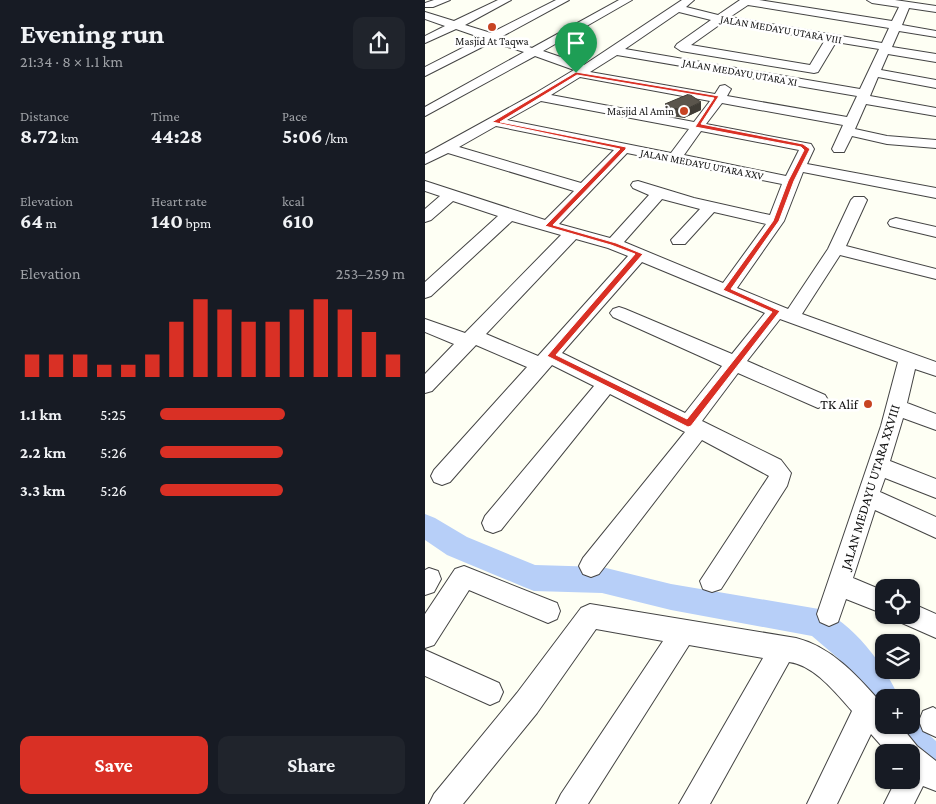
<!DOCTYPE html>
<meta charset="utf-8">
<style>
:root{--surface:#171b24;--page:#20242c;--text:#f1f3f6;--muted:#9ea1a6;--accent:#d93025}
body{margin:0;font-family:"Crimson Pro",serif;background:var(--page);color:var(--text);height:100vh;display:flex;flex-direction:column;font-size:19px;white-space:nowrap}
*{box-sizing:border-box;margin:0}
p{font-size:16px;color:var(--muted)}
.icon{flex:none;width:28px;height:28px;fill:none;stroke:currentColor;stroke-width:2;stroke-linecap:round;stroke-linejoin:round}
.map{position:relative;flex:1;overflow:hidden}
.side{display:flex;flex-direction:column;background:var(--surface);width:425px}
.side>*{flex:none}
.fabs{position:absolute;left:450px;top:579px;display:grid;gap:10px}
.fabs a{display:grid;place-items:center;width:45px;height:45px;border-radius:10px;background:var(--surface);box-shadow:0 1px 4px #0004;font-size:25px}
.pin{position:absolute;display:grid;place-items:center;width:42px;height:42px;color:#fff;margin:-51px -21px;border-radius:50% 50% 50% 0;rotate:-45deg;box-shadow:0 0 5px #0007}
.pin .icon{rotate:45deg}
.round{display:grid;place-items:center;flex:none;width:52px;height:52px;border-radius:10px;background:var(--page)}
.overview{display:flex;align-items:center;justify-content:space-between;height:85px;padding:0 20px}
h1{font-size:28px;font-weight:700;line-height:38px}
.figures{display:grid;grid-template-columns:repeat(3,1fr);gap:8px;height:85px;padding:5px 20px}
.figures div{display:grid;align-content:center}
.figures b{font-size:21px;font-weight:700}
.figures small{font-size:14px;font-weight:400}
.figures p{font-size:14px}
.chart{height:140px;padding:10px 20px}
.chart p{display:flex;justify-content:space-between}
.chart svg{width:100%;height:90px;margin-top:5px;stroke:var(--accent);stroke-width:6}
.action{display:flex;gap:10px;margin-top:auto;padding:10px 20px}
.action a{flex:1;height:58px;border-radius:10px;background:var(--accent);color:#fff;font-size:20px;font-weight:700;line-height:58px;text-align:center}
.action a+a{background:var(--page);color:var(--text)}
ul{padding:0 20px;list-style:none;font-size:16px}
li{display:grid;grid-template-columns:80px 60px 1fr;align-items:center;height:38px}
li i{height:12px;border-radius:6px;background:var(--accent)}
main{display:flex;flex:1;min-height:0}
.map>svg:first-child{display:block}
.lines{fill:none;stroke-linecap:round;stroke-linejoin:round}
.river{fill:#b7cff8;fill-rule:evenodd}
.minor-casing{stroke:#444;stroke-width:2}
.minor{fill:#fff;fill-rule:evenodd}
.wall{fill:#4d4941}
.shaded-wall{fill:#3f3c35}
.building{fill:#5a554c;stroke:#3f3c35}
.route{fill:#d93025;stroke:#fff;fill-rule:evenodd}
.poi-dot{fill:#c74422;stroke:#fff;stroke-width:2}
.labels{text-anchor:middle;stroke-width:5;stroke-linejoin:round;paint-order:stroke}
.far-street-label{font-size:11px;fill:#111;stroke:#fff}
.far-poi-label{font-size:11px;fill:#111;stroke:#fff}
.poi-label{font-size:14px;fill:#111;stroke:#fff;text-anchor:end}
.street-label{font-size:14px;fill:#111;stroke:#fff}
</style>
<main>
<section class="side">
<div class="overview"><div><h1>Evening run</h1><p>21:34 · 8 × 1.1 km</p></div><a class="round"><svg class="icon" aria-label="share" viewBox="0 0 24 24"><path d="M12 15V3M7 8l5-5 5 5M5 13v7h14v-7"/></svg></a></div>
<div class="figures">
<div><p>Distance</p><b>8.72<small> km</small></b></div>
<div><p>Time</p><b>44:28</b></div>
<div><p>Pace</p><b>5:06<small> /km</small></b></div>
</div>
<div class="figures">
<div><p>Elevation</p><b>64<small> m</small></b></div>
<div><p>Heart rate</p><b>140<small> bpm</small></b></div>
<div><p>kcal</p><b>610</b></div>
</div>
<div class="chart"><p><span>Elevation</span>253–259 m</p>
<svg viewBox="0 0 160 44" preserveAspectRatio="none"><path d="M5 44V33M15 44V33M25 44V33M35 44V38M45 44V38M55 44V33M65 44V17M75 44V6M85 44V11M95 44V17M105 44V17M115 44V11M125 44V6M135 44V11M145 44V22M155 44V33"/></svg>
</div>
<ul>
<li><b>1.1 km</b>5:25<i style="width:51%"></i></li>
<li><b>2.2 km</b>5:26<i style="width:50%"></i></li>
<li><b>3.3 km</b>5:26<i style="width:50%"></i></li>
</ul>
<div class="action"><a>Save</a><a>Share</a></div>
</section>
<div class="map">
<svg width="511" height="804" viewBox="0 0 511 804">
<rect width="100%" height="100%" fill="#fefff4"/>
<g class="lines">
<path class="river" d="M0 514 10 518 42 537 110 565 177 567 246 584 394 609C426 621 461 666 474 698H459V715L448 710 414 659 387 636 246 610 177 593 109 591 99 587 22 555 0 540Z
M486 713 502 733 511 741V771L505 774 493 769 486 763V752H475L464 737 460 725H486Z"/>
<defs>
<path id="minor" d="M9 0H25L8 7H0V3Z
M73 0H86L40 25 66 33 131 0H144L76 37 107 48 194 0H207L118 51 159 65 257 0H269L261 7 293 15 315 0H334L467 21 474 7 447 3 442 0H470L511 6V12L484 8 477 25 511 31V37L474 31 467 47 511 54V62L463 54 456 70 511 80V88L453 77 445 96 511 108V116L441 104 430 129 462 136 511 140V148L462 144 427 136 419 152H409L407 149 418 125 297 103 281 124 386 144 389 149 382 164 511 188V198L378 172 359 221 312 288 363 309 403 249 426 200 429 197H439L442 200 421 246 511 269V279L415 255 377 314 511 362V376L490 369 482 403 511 414V430L478 418 465 461 511 479V498L460 478 455 492 511 517V538L450 510 428 578 459 591V614L421 599 413 622 404 626 395 622 392 614 456 426 473 362 355 319 322 361 400 395 403 400 400 405 393 408 313 373 277 421 356 460 366 473 362 486 296 589 287 592 278 589 275 581 344 476 277 440 174 574 166 577 158 574 154 566 158 558 260 432 185 394 76 530 68 533 60 530 57 523 60 516 169 386 127 365 25 482 17 485 9 482 6 476 9 470 102 367 51 345 7 391 0 393V374L29 344 0 332V319L40 333 136 235 87 221 6 296 0 298V282L73 216 28 201 6 220 0 222V209L15 196 0 191V181L120 220 149 191 23 153 0 164V154L109 94 149 70 110 56 0 116V107L99 52 67 42 0 76V67L57 38 31 29 0 43V36L20 26 0 19V12L29 21ZM323 5 464 28 457 43 305 17ZM254 12 286 20 252 44 250 47 256 51 389 73 393 72 411 42 454 49 435 89 200 49ZM297 23 400 40 385 65 266 45ZM192 55 432 96 422 117 302 96 306 89 300 85 295 86 290 94 165 72ZM155 77 285 101 269 122 126 95ZM116 101 264 129 246 153 82 120ZM71 126 189 150 156 183 34 147ZM276 131 374 150 361 176 259 155ZM202 153 357 184 345 215 269 198 213 181 208 182 206 185 208 188 224 195 185 238 134 224ZM237 199 275 209 246 240 248 244H260L289 212 341 224 298 283 199 242ZM151 239 183 248 203 256 113 356 61 334ZM217 262 340 313 307 354 200 309 194 307 188 309 185 313 188 317 297 366 260 413 137 353Z
M471 218 511 227V237L465 226 463 223 465 220Z
M39 566 132 603 135 611 132 619 123 623 44 590 9 645 0 648V614L30 569Z
M4 568 13 571 16 579 9 592 0 595V570Z
M486 603 511 614V638L477 623 474 615H486Z
M165 604 371 638C408 647 435 679 459 706V725H475L492 746 511 761V791L498 786 489 804H459L471 780H486V752H462L446 734 412 804H382L427 711C411 693 389 665 364 662L285 804H254L338 658 264 645 163 804H131L136 794 238 641 171 629 112 713 38 804H4L9 794 92 693 156 608Z
M0 650 74 683 78 692 74 701 65 705 0 676Z
M508 707 511 709V737L498 731 494 721 498 711Z"/>
</defs>
<use href="#minor" class="minor-casing"/>
<use href="#minor" class="minor"/>
</g>
<path class="wall" d="M240 104 276 110 259 118 246 116 240 112Z"/>
<path class="shaded-wall" d="M276 102V110L259 118V110Z"/>
<path class="building" d="M264 94 276 102 259 110 246 108 240 104Z"/>
<path class="route" d="M151 72 294 96 276 124 378 144 385 149 369 181 354 221 306 289 355 311 266 426 263 427 122 356 210 254 186 245 120 226 195 149 67 122ZM152 75 289 98 270 127 376 147 379 150 363 181 348 221 298 290 347 312 262 419 131 355 218 254 191 243 128 225 201 149V147L75 122Z"/>
<g class="poi-dot">
<circle cx="67" cy="27" r="5"/>
<circle cx="259" cy="111" r="5"/>
<circle cx="443" cy="404" r="5"/>
</g>
<g class="labels">
<g class="far-street-label">
<text transform="translate(356 29) rotate(10)" y="4">JALAN MEDAYU UTARA VIII</text>
<text transform="translate(315 72) rotate(10)" y="4">JALAN MEDAYU UTARA XI</text>
<text transform="translate(277 164) rotate(11)" y="4">JALAN MEDAYU UTARA XXV</text>
</g>
<g class="far-poi-label">
<text x="67" y="45">Masjid At Taqwa</text>
<text x="249" y="115" text-anchor="end">Masjid Al Amin</text>
</g>
<g class="poi-label">
<text x="433" y="409">TK Alif</text>
</g>
<g class="street-label">
<text transform="translate(445 487) rotate(-73)" y="5">JALAN MEDAYU UTARA XXVIII</text>
</g>
</g>
</svg>
<div class="fabs">
<a><svg class="icon" aria-label="locate" viewBox="0 0 24 24"><circle cx="12" cy="12" r="6"/><path d="M12 2v4M12 18v4M2 12h4M18 12h4"/></svg></a>
<a><svg class="icon" aria-label="layers" viewBox="0 0 24 24"><path d="M12 4l9 5-9 5-9-5zM3 14l9 5 9-5"/></svg></a>
<a>+</a>
<a>−</a>
</div>
<div class="pin" style="left:151px;top:73px;background:#1e9e55"><svg class="icon" aria-label="arrive" viewBox="0 0 24 24"><path d="M6 21V4h12l-3 4 3 4H6"/></svg></div>
</div>
</main>
